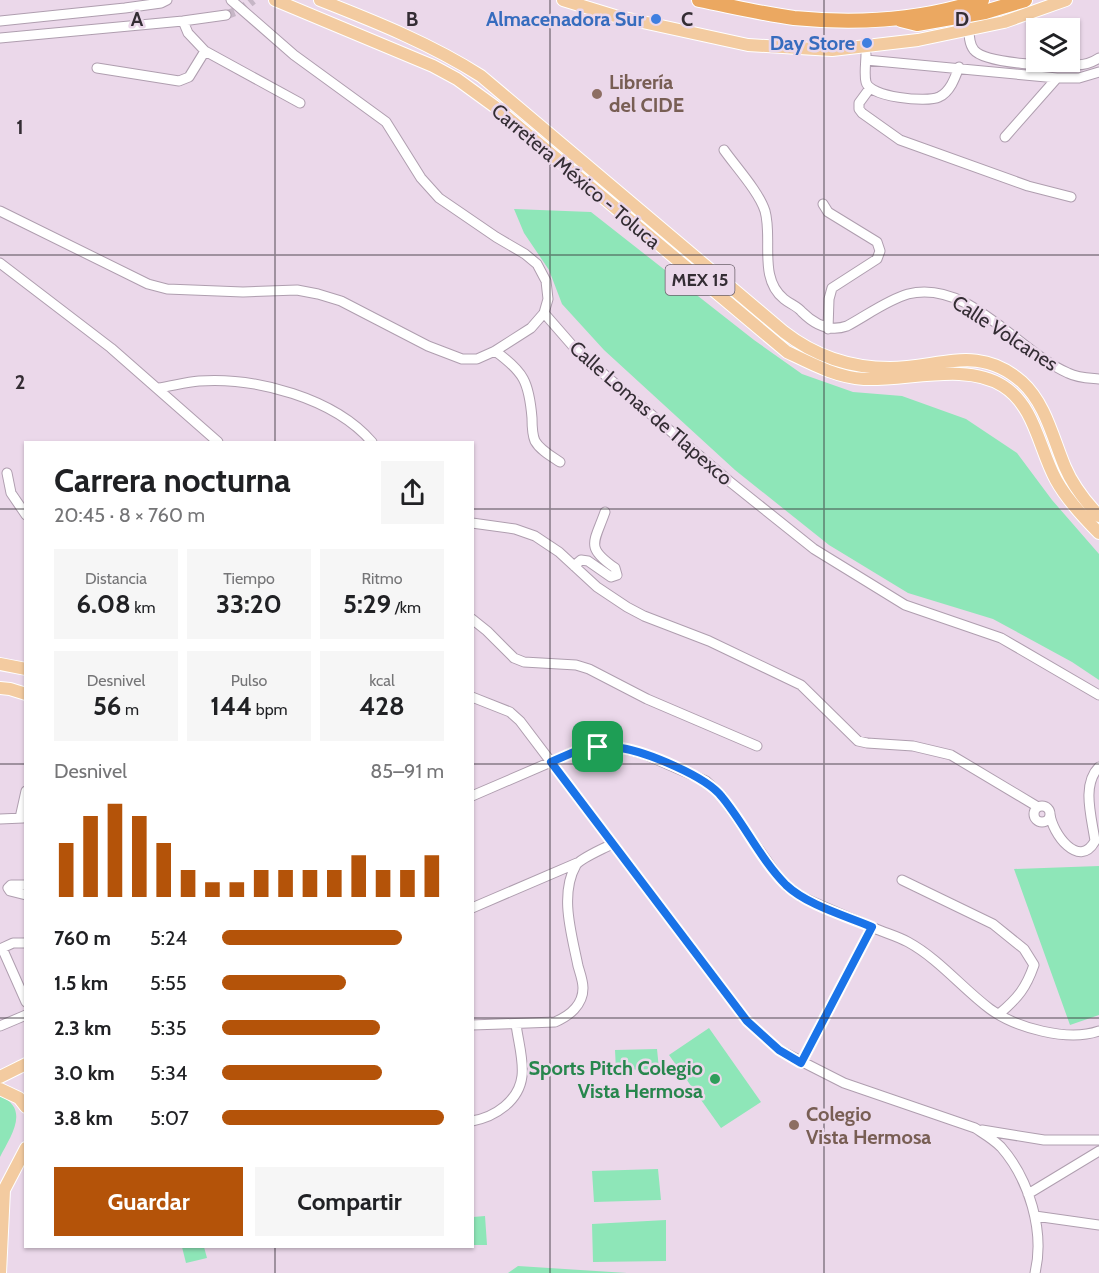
<!DOCTYPE html>
<html lang="es">
<meta charset="utf-8">
<style>
:root{--surface:#fff;--page:#f6f6f6;--text:#202124;--muted:#757577;--accent:#b45309}
body{margin:0;font-family:Cabin,sans-serif;background:var(--page);color:var(--text);height:100vh;display:flex;flex-direction:column;font-size:22px;white-space:nowrap}
*{box-sizing:border-box;margin:0}
p{font-size:20px;color:var(--muted)}
.icon{flex:none;width:33px;height:33px;fill:none;stroke:currentColor;stroke-width:2;stroke-linecap:round;stroke-linejoin:round}
.map{position:relative;flex:1;overflow:hidden}
.details{position:absolute;left:24px;top:441px;width:450px;height:807px;display:flex;flex-direction:column;background:var(--surface);border-radius:0px;box-shadow:0 2px 4px #0004}
.details>*{flex:none}
.controls{position:absolute;left:1026px;top:18px;display:grid;gap:12px}
.controls a{display:grid;place-items:center;width:54px;height:54px;border-radius:0px;background:var(--surface);box-shadow:0 2px 4px #0004;font-size:30px}
.pin{position:absolute;display:grid;place-items:center;width:51px;height:51px;color:#fff;margin:-26px;border-radius:12px;box-shadow:0 3px 9px #0006}
.round{display:grid;place-items:center;flex:none;width:63px;height:63px;border-radius:0px;background:var(--page)}
.summary{display:flex;align-items:center;justify-content:space-between;height:102px;padding:0 30px}
h1{font-size:33px;font-weight:700;line-height:45px}
.figures{display:grid;grid-template-columns:repeat(3,1fr);gap:9px;height:102px;padding:6px 30px}
.figures div{display:grid;align-content:center;border-radius:0px;background:var(--page);text-align:center}
.figures b{font-size:26px;font-weight:700}
.figures small{font-size:16px;font-weight:400}
.figures p{font-size:16px}
.chart{height:168px;padding:12px 30px}
.chart p{display:flex;justify-content:space-between}
.chart svg{width:100%;height:108px;margin-top:6px;stroke:var(--accent);stroke-width:6}
.button{display:flex;gap:12px;margin-top:auto;padding:12px 30px}
.button a{flex:1;height:69px;border-radius:0px;background:var(--accent);color:#fff;font-size:24px;font-weight:700;line-height:69px;text-align:center}
.button a+a{background:var(--page);color:var(--text)}
ul{padding:0 30px;list-style:none;font-size:20px}
li{display:grid;grid-template-columns:96px 72px 1fr;align-items:center;height:45px}
li i{height:15px;border-radius:8px;background:var(--accent)}
.map>svg:first-child{display:block}
.green{fill:#8ee6b8}
.lines{fill:none;stroke-linecap:round;stroke-linejoin:round}
.minor-tunnel{stroke:#c6b6c6;stroke-width:9;stroke-dasharray:9 4.5;stroke-linecap:butt}
.minor-casing{stroke:#af9eaf;stroke-width:11}
.major-casing{stroke:#fff;stroke-width:14}
.highway-casing{stroke:#fff;stroke-width:16}
.minor{stroke:#fff;stroke-width:9}
.major{stroke:#f3cba0;stroke-width:12}
.highway{stroke:#eba861;stroke-width:14}
.route-casing{stroke:#fff;stroke-width:12}
.route{stroke:#1a73e8;stroke-width:8}
.grid{fill:none;stroke:#342d34;stroke-width:1.5;stroke-opacity:0.55}
.shop-dot{fill:#3f7fe0;stroke:#ebd8ea;stroke-width:2}
.education-dot{fill:#8d6e63;stroke:#ebd8ea;stroke-width:2}
.leisure-dot{fill:#2e9e5b;stroke:#ebd8ea;stroke-width:2}
.labels{text-anchor:middle;stroke-width:5;stroke-linejoin:round;paint-order:stroke}
.shield{fill:#ebd8ea;stroke:#6b606b;stroke-width:1.5}
.shield-label{font-size:18px;font-weight:bold;fill:#342d34}
.shop-label{font-size:20px;font-weight:bold;fill:#366cbe;stroke:#ebd8ea;text-anchor:end}
.education-label{font-size:20px;font-weight:bold;fill:#785e54;stroke:#ebd8ea;text-anchor:start}
.street-label{font-size:20px;fill:#342d34;stroke:#ebd8ea}
.leisure-label{font-size:20px;font-weight:bold;fill:#27864d;stroke:#ebd8ea;text-anchor:end}
.grid-label{font-size:20px;text-anchor:middle;font-weight:bold;fill:#342d34;stroke:#ebd8ea;stroke-width:5;stroke-linejoin:round;paint-order:stroke}
</style>
<div class="map">
<svg width="1099" height="1273" viewBox="0 0 1099 1273">
<rect width="100%" height="100%" fill="#ebd8ea"/>
<path class="green" d="M514 209 591 212 754 340 802 374 853 392 902 396 966 419 1017 453 1052 500 1099 554V680L1072 662 993 619 908 593 829 545 735 470 604 350 562 304 549 270 524 233Z
M1099 866V1015L1070 1025 1014 869Z
M709 1028 761 1102 721 1128 669 1055Z
M657 1049 659 1069 616 1070 615 1050Z
M0 1096C31 1109 10 1137 0 1157Z
M658 1169 661 1200 594 1202 592 1171Z
M485 1216 487 1245H473V1217Z
M666 1220V1261L593 1262 592 1224Z
M182 1247H204L207 1258 186 1263Z
M518 1266 627 1273H508Z"/>
<g class="lines">
<path class="minor-tunnel" d="M226 15 242 9 253 0"/>
<defs>
<path id="minor" d="M0 21 125 8 161 3 167 0
M183 21 188 33 205 51 300 103
M969 28C969 35 969 44 974 50 985 64 1058 67 1076 65 1084 65 1093 62 1099 58
M0 38 183 21 226 15
M866 54C866 62 864 74 866 82 869 97 927 103 939 97 950 92 955 78 959 67
M866 60 1057 78H1079L1099 72
M97 68 179 81 189 77 205 51
M870 88 859 103V109L862 113 900 140 1028 186 1071 197
M1005 137 1057 78
M724 150C736 167 759 192 765 211 773 239 758 278 784 299 790 304 797 306 802 312 815 325 830 332 847 326 866 316 887 300 908 294 969 279 1017 351 1068 373 1078 378 1088 378 1099 379
M823 204 828 212 877 242 880 251 877 259 832 288 829 299 828 329
M0 211 148 284 167 289 243 292 297 290 318 294 341 301 428 346 462 359H477L495 351 531 328 544 313 548 299 546 281 537 264 525 254 496 237 439 198 421 178 386 122 294 55 231 0
M0 263 111 348 218 442
M544 313 578 352 729 481 814 549 905 605 1001 638 1099 695
M495 351C524 372 529 382 532 418 532 425 532 434 535 441 540 450 551 456 560 462
M158 388C172 386 186 382 199 381 256 377 334 398 372 442
M7 473 11 493 26 515
M472 523 515 529 535 536 559 552 597 587 627 607 644 616 709 641 801 685 858 741 867 743 913 746 951 755 1038 807
M574 566 581 560 588 561 611 577 617 575 615 568C585 547 594 543 605 512
M472 619 487 631 514 658 524 662 576 665 589 669 647 699 757 746
M472 697 510 712 520 721 747 1021 779 1050 844 1083 975 1128C984 1134 993 1139 1001 1147 1029 1179 1045 1231 1035 1273
M472 796 581 749 621 748 644 754 706 781 721 795 776 874 788 887 802 897C826 908 850 918 874 928 885 933 897 936 908 942 939 959 962 988 990 1009 1016 1028 1068 1042 1099 1031
M1034 814a8 8 0 1 1 16 0a8 8 0 1 1-16 0Z
M1050 814C1052 833 1079 870 1095 841 1092 818 1081 785 1099 767
M20 818 26 791
M0 819 23 818
M902 880 993 924 1024 949 1034 965C1026 988 1018 998 999 1014
M26 885H11L8 888 10 891 26 895
M472 908 577 863
M2 948 26 1002
M0 949 13 943H26
M472 1025 555 1022C569 1016 583 1005 583 988 583 981 580 973 578 966 572 935 559 895 576 865 581 858 603 849 612 844
M0 1026 26 1015
M801 1063 872 927
M472 1121C495 1117 519 1101 522 1076 524 1060 518 1041 516 1024
M982 1130 1044 1140H1099
M1028 1194 1099 1151
M1035 1216 1099 1225"/>
<path id="major" d="M275 0 433 66 457 79 494 106 787 352C812 364 836 377 864 379 907 381 966 362 1003 386 1035 406 1039 449 1056 480 1067 500 1083 517 1099 533
M320 0C376 22 431 44 481 76L784 332C816 357 850 368 890 368 939 368 978 343 1022 382 1046 404 1053 439 1065 467 1073 486 1085 501 1099 516
M563 0 615 16 748 45 832 50 918 40 1004 22 1066 0
M0 664 26 669
M0 688 10 689 26 694
M0 1077 26 1064
M0 1089 19 1098 26 1107
M0 1192 4 1190 26 1148
M0 1273 4 1190"/>
<path id="highway" d="M699 0C730 6 763 14 794 18 856 24 923 20 982 0
M901 20 917 24 985 12 1025 0"/>
</defs>
<use href="#minor" class="minor-casing"/>
<use href="#major" class="major-casing"/>
<use href="#highway" class="highway-casing"/>
<use href="#minor" class="minor"/>
<use href="#major" class="major"/>
<use href="#highway" class="highway"/>
</g>
<g class="lines">
<defs>
<path id="route" d="M598 747C605 748 613 747 621 748 646 752 706 776 722 797 745 825 761 860 786 885 807 905 846 916 872 927L801 1063 779 1050 747 1021 551 762 581 749Z"/>
</defs>
<use href="#route" class="route-casing"/>
<use href="#route" class="route"/>
</g>
<path class="grid" d="M275 0V442M550 0V1273M824 0V1273M0 255H1099M0 509H26M472 509H1099M0 764H26M472 764H1099M0 1018H26M472 1018H1099M275 1246V1273"/>
<g class="shop-dot">
<circle cx="656" cy="19" r="6"/>
<circle cx="867" cy="43" r="6"/>
</g>
<g class="education-dot">
<circle cx="597" cy="94" r="6"/>
<circle cx="794" cy="1125" r="6"/>
</g>
<circle class="leisure-dot" cx="715" cy="1079" r="6"/>
<g class="labels">
<rect class="shield" x="665.5" y="265" width="69" height="30" rx="4.5"/>
<g class="shield-label">
<text x="700" y="286">MEX 15</text>
</g>
<g class="shop-label">
<text x="644" y="26">Almacenadora Sur</text>
<text x="855" y="50">Day Store</text>
</g>
<g class="education-label">
<text x="609" y="89">Librería<tspan x="609" dy="23">del CIDE</tspan></text>
<text x="806" y="1121">Colegio<tspan x="806" dy="23">Vista Hermosa</tspan></text>
</g>
<g class="street-label">
<text transform="translate(576 176) rotate(40)" y="7">Carretera México - Toluca</text>
<text transform="translate(1005 333) rotate(33)" y="7">Calle Volcanes</text>
<text transform="translate(651 413) rotate(41)" y="7">Calle Lomas de Tlapexco</text>
</g>
<g class="leisure-label">
<text x="703" y="1075">Sports Pitch Colegio<tspan x="703" dy="23">Vista Hermosa</tspan></text>
</g>
</g>
<g class="grid-label">
<text x="137" y="26">A</text>
<text x="412" y="26">B</text>
<text x="687" y="26">C</text>
<text x="962" y="26">D</text>
<text x="20" y="134">1</text>
<text x="20" y="389">2</text>
</g>
</svg>
<div class="controls">
<a><svg class="icon" aria-label="layers" viewBox="0 0 24 24"><path d="M12 4l9 5-9 5-9-5zM3 14l9 5 9-5"/></svg></a>
</div>
<div class="pin" style="left:598px;top:747px;background:#1e9e55"><svg class="icon" aria-label="arrive" viewBox="0 0 24 24"><path d="M6 21V4h12l-3 4 3 4H6"/></svg></div>
<section class="details">
<div class="summary"><div><h1>Carrera nocturna</h1><p>20:45 · 8 × 760 m</p></div><a class="round"><svg class="icon" aria-label="share" viewBox="0 0 24 24"><path d="M12 15V3M7 8l5-5 5 5M5 13v7h14v-7"/></svg></a></div>
<div class="figures">
<div><p>Distancia</p><b>6.08<small> km</small></b></div>
<div><p>Tiempo</p><b>33:20</b></div>
<div><p>Ritmo</p><b>5:29<small> /km</small></b></div>
</div>
<div class="figures">
<div><p>Desnivel</p><b>56<small> m</small></b></div>
<div><p>Pulso</p><b>144<small> bpm</small></b></div>
<div><p>kcal</p><b>428</b></div>
</div>
<div class="chart"><p><span>Desnivel</span>85–91 m</p>
<svg viewBox="0 0 160 44" preserveAspectRatio="none"><path d="M5 44V22M15 44V11M25 44V6M35 44V11M45 44V22M55 44V33M65 44V38M75 44V38M85 44V33M95 44V33M105 44V33M115 44V33M125 44V27M135 44V33M145 44V33M155 44V27"/></svg>
</div>
<ul>
<li><b>760 m</b>5:24<i style="width:81%"></i></li>
<li><b>1.5 km</b>5:55<i style="width:56%"></i></li>
<li><b>2.3 km</b>5:35<i style="width:71%"></i></li>
<li><b>3.0 km</b>5:34<i style="width:72%"></i></li>
<li><b>3.8 km</b>5:07<i style="width:100%"></i></li>
</ul>
<div class="button"><a>Guardar</a><a>Compartir</a></div>
</section>
</div>
